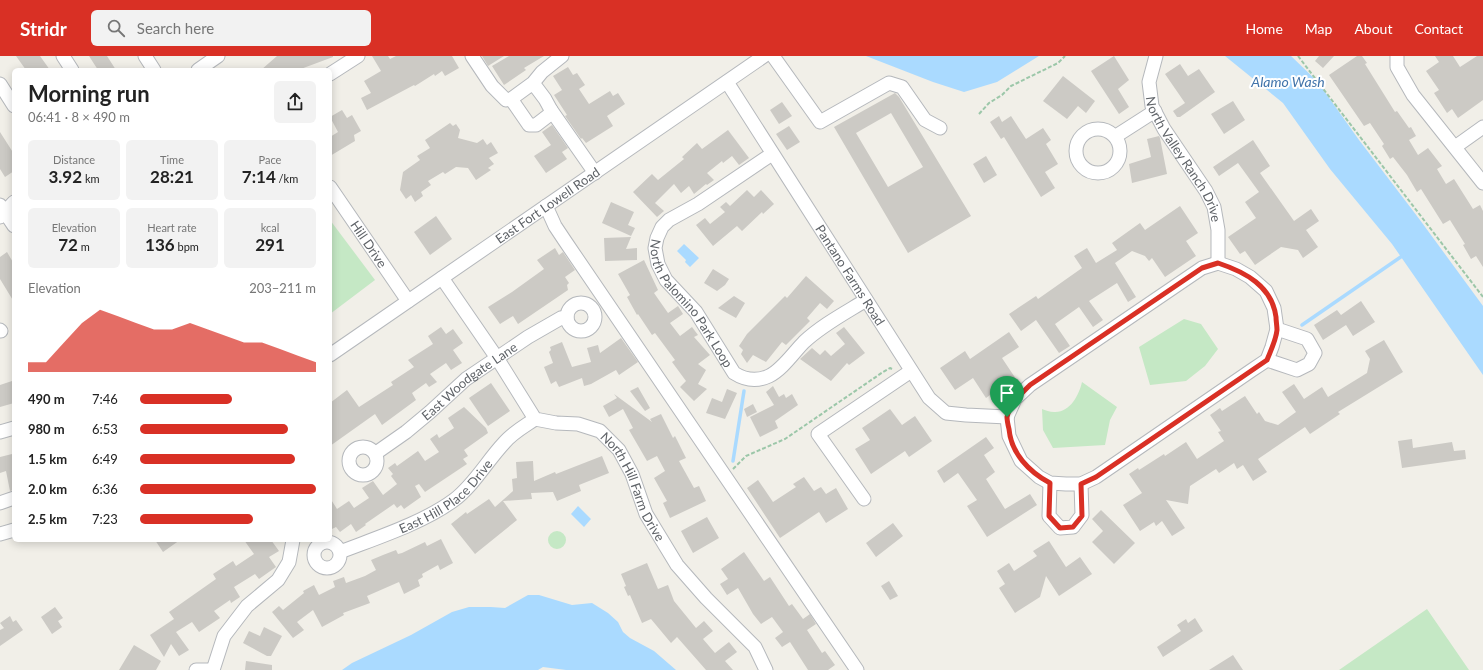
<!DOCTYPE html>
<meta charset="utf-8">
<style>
:root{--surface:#fff;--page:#f2f2f2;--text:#222;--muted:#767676;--accent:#d93025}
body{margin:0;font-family:Lato,sans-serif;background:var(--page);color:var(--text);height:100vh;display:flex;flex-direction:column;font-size:15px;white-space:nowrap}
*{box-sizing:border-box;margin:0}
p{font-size:13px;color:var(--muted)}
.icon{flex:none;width:22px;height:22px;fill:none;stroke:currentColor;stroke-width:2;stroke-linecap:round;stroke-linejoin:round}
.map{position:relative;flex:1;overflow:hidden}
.panel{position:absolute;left:12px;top:12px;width:320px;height:474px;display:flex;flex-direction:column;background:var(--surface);border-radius:6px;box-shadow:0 2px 10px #0003}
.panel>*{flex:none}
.pin{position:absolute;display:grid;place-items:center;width:34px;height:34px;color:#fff;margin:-41px -17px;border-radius:50% 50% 50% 0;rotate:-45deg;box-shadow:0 0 4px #0007}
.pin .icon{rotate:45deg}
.round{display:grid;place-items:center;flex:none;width:42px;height:42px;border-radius:6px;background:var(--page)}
.headline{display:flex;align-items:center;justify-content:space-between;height:68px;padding:0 16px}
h1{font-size:22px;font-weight:700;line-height:30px}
.figures{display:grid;grid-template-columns:repeat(3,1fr);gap:6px;height:68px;padding:4px 16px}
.figures div{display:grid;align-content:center;border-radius:6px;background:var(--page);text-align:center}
.figures b{font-size:17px;font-weight:700}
.figures small{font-size:11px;font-weight:400}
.figures p{font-size:11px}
.chart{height:112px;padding:8px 16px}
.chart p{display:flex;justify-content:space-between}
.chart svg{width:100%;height:72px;margin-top:4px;fill:var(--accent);opacity:.7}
ul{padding:0 16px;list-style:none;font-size:13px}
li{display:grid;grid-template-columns:64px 48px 1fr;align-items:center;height:30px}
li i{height:10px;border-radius:5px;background:var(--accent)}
header{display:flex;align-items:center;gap:24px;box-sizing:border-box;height:56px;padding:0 20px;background:var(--accent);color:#fff}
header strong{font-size:19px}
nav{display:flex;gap:22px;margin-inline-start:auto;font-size:14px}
.search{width:280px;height:36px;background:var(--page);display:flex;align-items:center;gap:10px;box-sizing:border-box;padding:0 14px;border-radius:6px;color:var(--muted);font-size:15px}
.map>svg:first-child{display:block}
.green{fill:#c5e8c5}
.water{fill:#aadaff}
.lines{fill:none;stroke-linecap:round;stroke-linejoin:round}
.stream{stroke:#aadaff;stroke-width:3.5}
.building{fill:#cccac5;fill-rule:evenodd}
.minor-casing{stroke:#b5b8bc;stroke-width:15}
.path{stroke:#9cc7a9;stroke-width:2;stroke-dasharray:4 2;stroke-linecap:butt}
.minor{stroke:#fff;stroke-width:13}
.route-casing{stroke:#fff;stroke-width:8}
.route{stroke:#d93025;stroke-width:5}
.labels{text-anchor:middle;stroke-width:4;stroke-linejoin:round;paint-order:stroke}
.street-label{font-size:13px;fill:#5f6368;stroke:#fff}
.water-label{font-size:14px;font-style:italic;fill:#4174aa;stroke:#fff}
</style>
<header>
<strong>Stridr</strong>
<div class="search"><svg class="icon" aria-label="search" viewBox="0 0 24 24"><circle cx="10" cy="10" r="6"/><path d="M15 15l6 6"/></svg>Search here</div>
<nav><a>Home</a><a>Map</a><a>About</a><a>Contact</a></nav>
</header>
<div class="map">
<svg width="1483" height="614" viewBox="0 0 1483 614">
<rect width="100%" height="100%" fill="#f1efe8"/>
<path class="green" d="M330 164 375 224 330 258Z
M1184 263 1201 268 1218 293 1205 310 1186 325 1150 329 1139 291Z
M1082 326 1117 351 1110 364 1105 389 1053 392 1043 374 1042 353C1045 354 1050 356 1054 356 1070 357 1079 339 1082 326Z
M548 484a9 9 0 1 1 18 0a9 9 0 1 1-18 0Z
M1427 553 1469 614H1339Z"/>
<path class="water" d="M866 0H1039L997 26 964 36 933 26Z
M1225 0H1291L1317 25 1359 84 1420 164 1483 250V319L1392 188 1330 113 1283 47Z
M684 188 699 202 690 211 685 206 686 204 677 195Z
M578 450 591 463 584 471 571 458Z
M528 539H539L572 549 592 547 608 557 618 566 623 576 630 582 654 595 676 614H566L543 611 538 614H342L352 607 411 579 452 556 469 551H491L505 552Z"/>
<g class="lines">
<path class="stream" d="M1302 269 1405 198
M733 405 744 335"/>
</g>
<path class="building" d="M16 0H40L50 14H26Z
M89 0H107L116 14H98Z
M277 0H333V1L298 14H261Z
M372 0H388L390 3 396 0H452L459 12 445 20 442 15 435 20 434 18 415 30 414 29 367 54 361 42 371 37 364 25 381 15Z
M482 0H504L488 10Z
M509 0H544L524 12 526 14 504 29 492 10Z
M1114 0 1129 24 1118 33 1129 51 1119 58 1091 15Z
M1319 0H1334L1323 12 1315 5Z
M1357 0H1362L1367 7 1365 8 1395 56 1397 55 1409 72 1411 71 1416 80 1409 84 1418 99 1428 92 1442 110 1437 113 1446 128 1454 123 1473 153 1480 149 1483 155V211L1476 200 1471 203 1463 189 1465 188 1450 164 1443 168 1421 133 1417 136 1407 119 1393 101 1390 103 1382 90 1384 88 1370 67 1364 70 1329 19Z
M1435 0H1453L1460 11 1477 0H1483V44L1458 62 1452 53 1447 57 1434 37 1439 34 1426 15 1439 6Z
M1180 8 1188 20 1199 13 1215 36 1180 61H1177L1173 55 1185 47 1165 18Z
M568 11 573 19 577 17 585 29 579 33 589 48 610 35 613 40 618 37 625 48 607 60 613 70 586 87 582 82 581 83 565 60 567 59 554 39 562 34 553 20Z
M1063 20 1095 45 1086 57 1078 50 1067 63 1043 45Z
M895 37 899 41 971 160 908 197 834 71ZM891 57 923 111 888 131 856 77Z
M1233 45 1245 64 1224 78 1211 58Z
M782 46 792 60 779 68 770 54Z
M342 54 347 62 352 59 361 75 354 79 355 85 330 100V81L338 76 330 61Z
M999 60 1002 66 1011 60 1026 83 1043 72 1051 84 1046 88 1058 108 1045 116 1055 132 1041 141 1004 81 1001 83 990 66Z
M450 67 453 70 456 68 460 74 458 82 477 87 483 83 487 89 491 86 498 97 489 102 494 108 488 112 491 114 476 124 468 112 456 111 445 118 443 116 428 125 431 129 421 136 423 140 415 146 411 139 406 143 400 134 403 116 420 104 417 100 430 92 425 84Z
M552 69 568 92 562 96 567 103 546 117 534 100 551 89 542 76Z
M789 70 800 86 787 94 776 78Z
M728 74 749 102 739 109 732 100 723 107 722 105 707 117 714 124 707 129 706 128 694 138 689 130 681 137 674 128 655 147 664 155 657 161 633 136 652 118 658 124 684 103 682 101 697 87 702 93Z
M0 76 14 98V115L5 121 0 113Z
M1159 80 1160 82 1167 118 1132 127 1129 108 1151 101 1147 83Z
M1253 84 1270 110 1260 117 1294 165 1311 153 1319 165 1306 174 1318 191 1303 202 1298 194 1281 191 1255 209 1245 195 1240 198 1228 181 1256 162 1245 146 1259 136 1238 107 1219 120 1213 111Z
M986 100 997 119 984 127 973 108Z
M747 134 754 141 761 134 774 148 763 158 762 156 742 175 737 170 713 190 696 169 705 162 710 168 725 156 720 151 726 146 730 150Z
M611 146 634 156 628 169 635 172 631 180 602 167Z
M1180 150 1198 177 1186 185 1196 200 1165 221 1152 202 1149 205 1145 200 1132 195 1115 207 1136 241 1128 246 1117 227 1089 245 1103 264 1093 271 1079 251 1055 268 1070 290 1059 297 1036 264 1021 275 1009 258 1036 240 1038 243 1082 212 1074 200 1087 192 1096 207 1117 194 1112 187 1140 167 1145 174Z
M436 160 452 183 430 199 414 176Z
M631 181 626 193 637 192V204L605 205 604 182Z
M555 192 559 199 563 196 575 214 565 221 569 227 567 229 568 234 518 268 513 260 500 268 488 251 512 236 544 213 537 204Z
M7 196 14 208V246L0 223V201Z
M644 204 658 234 654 237 668 257 678 250 683 258 670 267 680 280 692 271 698 279 694 281 710 299 698 308 706 314 698 328 707 333 694 345 680 331 686 325 672 306 675 304 655 277 652 279 638 258 637 259 627 241 630 239 618 218Z
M713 213 729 223 725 229 717 235 704 227Z
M806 220 834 245 827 253 820 247 807 262 810 265 786 289 782 286 766 306 753 299 747 307 741 298 743 294 739 290 747 278 785 240 787 242Z
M734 240 745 247 736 262 718 252Z
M1361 245 1375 266 1353 280 1346 269 1323 284 1314 269 1337 254 1341 259Z
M441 271 446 278 453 273 463 287 453 294 462 307 451 314 446 307 430 318 437 326 429 331 426 327 412 337 416 344 382 369 375 358 330 390V347L347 334 359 351 393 329 391 326 414 311 408 304 433 288 428 280Z
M844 271 865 297 849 309 847 307 831 325 800 303 812 292 820 299 825 294 831 300 845 288 836 277Z
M1009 276 1019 291 1002 302 1018 326 1005 334 1002 330 986 342 973 322 955 334 940 312 965 295 970 303Z
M621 282 638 306 619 319 616 314 591 328 584 330 582 322 559 331 556 325 551 328 544 311 553 307 549 296 551 294 550 291 562 286 572 311 591 306 587 292 598 289 600 297Z
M1384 284 1403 316 1338 356 1340 358 1310 378 1305 371 1258 403 1267 416 1253 425 1243 409 1237 413 1234 407 1219 417 1216 413 1190 430 1188 448 1166 444 1185 472 1172 480 1162 465 1156 470 1154 466 1140 475 1123 449 1142 437 1129 418 1138 412 1139 414 1164 398 1165 400 1186 386 1197 403 1224 385 1218 376 1221 375 1210 359 1220 352 1222 355 1245 340 1257 358 1259 356 1265 365 1278 369 1296 356 1282 336 1294 328 1304 343 1322 331 1328 341 1367 317 1370 303 1365 295Z
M12 325 14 331V347L0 351V329Z
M491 327 510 355 488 370 469 342Z
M773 330 779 341 784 338 786 342 792 338 798 349 775 365 778 372 760 381 750 361 774 349 766 336Z
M638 331 650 352 645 355 630 335Z
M727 333 737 337 725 363 706 357 712 342 722 346Z
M614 338 652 366 650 363 661 358 673 382 675 380 686 402 679 405 694 432 699 430 706 445 670 462 663 447 667 445 654 422 665 415 657 400 647 405 629 374 633 372 623 353 609 361 603 350 617 342Z
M753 348 757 356 747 361 744 353Z
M464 351 486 372 488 377 464 394 468 400 463 403 467 408 425 436 419 428 415 430 421 441 404 453 401 449 397 452 394 448 365 468 366 469 356 476 351 468 340 476 336 471 330 474V442L337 453 349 445 354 452 369 442 362 432 373 425 383 439 397 428 391 420 393 418 388 412 395 407 397 410 418 395 425 405 439 396 430 383 437 378 439 382 454 372 448 362Z
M890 353 902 369 915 360 932 385 909 401 905 395 871 418 855 393 870 384 862 372Z
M986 381 994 392 984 399 995 416 986 423 1005 453 1030 438 1037 449 987 481 967 450 977 444 958 417 944 427 937 415Z
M1412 383 1413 392 1452 386 1454 395 1465 394 1466 403 1402 412 1398 385Z
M12 398 14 406V434L10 435 6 415 0 417V401Z
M602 400 609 417 579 429 581 435 557 445 553 436 531 437 532 443 503 445 517 464 475 498 451 468 466 456 467 458 489 443 495 451 513 435 512 423 517 422 516 406 533 405 534 425 555 416 556 418Z
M804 421 814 435 821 431 826 438 836 432 848 453 826 467 819 456 780 482 747 432 758 424 773 446 796 431 793 428Z
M1101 454 1135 487 1114 508 1092 486 1103 475 1092 463Z
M707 461 719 482 693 497 681 475Z
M893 467 903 480 876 501 866 487Z
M441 483 453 507 440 514 438 509 422 518 423 521 418 524 420 530 404 538 399 526 367 540 370 547 343 557 344 559 322 571 313 554 297 566 304 574 293 582 272 556 279 550 283 554 304 537 303 535 314 529 319 539 335 531 333 525 344 521 346 527 365 520 376 514 371 504 383 499 396 494 398 498 402 497 425 486 427 490Z
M155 484H180L163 496Z
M244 484H271L279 495 269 501 276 511 259 523 255 518 234 531 240 541 231 547 230 544 214 555 220 562 199 576 192 566 176 576 189 594 179 600 171 588 164 601 150 579 174 563 169 556 216 523 213 518 233 505 236 510 254 498Z
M1049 485 1066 511 1080 501 1092 518 1059 540 1046 520 1040 541 1015 557 999 532 1005 528 997 515 1009 507 1014 515 1037 500 1033 495Z
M744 496 764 525 770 521 789 550 792 548 803 563 810 558 816 568 807 574 822 597 825 595 835 609 828 614H808L790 586 782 591 775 582 783 576 772 561 761 568 753 558 738 532 727 539 720 528 728 523 721 513Z
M647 507 658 533 668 529 674 545 696 572 704 565 713 575 703 583 715 597 729 586 737 596 725 605 733 614H706L677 581 671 587 651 563 642 567 630 539 628 540 624 531 626 530 621 518Z
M889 525 898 540 890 544 881 530Z
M55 551 63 562 58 565 62 571 52 578 41 561Z
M10 560 13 566 16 564 23 574 0 590V574L4 572 0 567Z
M1195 562 1203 575 1163 601 1157 591 1181 575 1177 569 1186 563 1188 567Z
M264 571 282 580 271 600H267L243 587 249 575 260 580Z
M134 589 161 605 156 614H119Z
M1233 599 1243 614H1209Z
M246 605 272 609V614H245Z"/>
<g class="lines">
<defs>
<g id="minor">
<path d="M63 0 72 14"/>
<path d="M145 0 154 14"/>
<path d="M472 0 492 30 506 44 511 43"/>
<path d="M773 0 820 66 889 27 902 31 925 64 940 72"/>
<path id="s1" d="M1156 0 1149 26 1152 50 1164 73 1206 135 1214 151 1218 174V207"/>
<path d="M1397 0V11L1413 39 1483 127"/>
<path d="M198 14 218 0"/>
<path d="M330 18 358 0"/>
<path id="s2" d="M727 26 929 342 946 357 966 359 1007 361"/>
<path d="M533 27 545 43 551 54 549 59 536 69H529L511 43 533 27 542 16 562 0"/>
<path d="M0 28 14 50"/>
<path d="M551 54 595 117"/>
<circle cx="1098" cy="95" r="22"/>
<path d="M1116 80 1155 55"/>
<path d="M1455 91 1483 71"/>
<path id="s3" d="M772 98 698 148 669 164 662 171 657 182 655 192 658 208 666 224 696 256 734 317C745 324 756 326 769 320 782 314 794 296 804 286 822 269 845 257 866 244"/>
<path id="s4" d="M330 131 408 245"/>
<path d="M0 149 14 170"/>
<path d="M546 150 555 170 565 185 857 614"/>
<path d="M0 161 14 146"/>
<path id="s5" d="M442 222 497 302 535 363 556 367 578 368 600 375 619 394 632 418 646 458 677 509 706 542 755 591 766 614"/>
<circle cx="581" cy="261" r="14"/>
<path d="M0 274 1 275"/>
<path id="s6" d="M330 299 764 0"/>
<path d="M1267 304 1297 314 1309 308 1315 297 1307 283 1277 273"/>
<path d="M1007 361 1009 380 1021 405 1039 421 1050 427 1066 428H1081L1096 421 1252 314 1267 304 1272 291 1277 273 1274 252 1266 235 1250 221 1236 213 1218 207"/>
<path d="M1007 361 1015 343 1030 329 1202 212 1218 207"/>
<path d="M0 376 14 372"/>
<circle cx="363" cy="405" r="14"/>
<path id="s7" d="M376 397 406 376 430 356 466 323 528 281 561 262 567 261"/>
<path d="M1050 427 1049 460 1060 472 1073 471 1082 459 1081 428"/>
<path d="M864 443 818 378 911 315"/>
<path d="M0 447 14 442"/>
<path d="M0 478 14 474"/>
<circle cx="327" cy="499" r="13"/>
<path id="s8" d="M340 496C376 482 423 467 454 444 474 429 487 405 504 387 512 377 525 370 535 363"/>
<path d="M196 614H209"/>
<path d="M213 614 224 580 247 550 278 524 289 506 293 484"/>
</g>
</defs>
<use href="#minor" class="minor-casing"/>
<path class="path" d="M1298 0 1483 241
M979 58 989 47 1002 39 1011 30 1058 7 1065 0
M733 413 746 400 785 383 883 316 890 312 892 313"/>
<use href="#minor" class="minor"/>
</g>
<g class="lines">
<defs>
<path id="route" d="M1218 207C1245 216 1272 230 1276 261 1276 265 1277 270 1277 274 1276 284 1271 294 1267 304L1096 421 1081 428 1082 460 1073 471 1060 472 1049 460 1050 427C1029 416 1011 397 1009 373 1008 369 1007 364 1007 361 1010 348 1021 338 1030 329L1202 212Z"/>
</defs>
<use href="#route" class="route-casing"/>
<use href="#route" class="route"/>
</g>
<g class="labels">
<g class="street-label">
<text dy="5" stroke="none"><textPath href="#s1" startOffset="113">North Valley Ranch Drive</textPath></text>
<text dy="5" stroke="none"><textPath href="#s6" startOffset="264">East Fort Lowell Road</textPath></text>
<text dy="5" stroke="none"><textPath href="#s4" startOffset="69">Hill Drive</textPath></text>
<text dy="5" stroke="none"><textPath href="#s2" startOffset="229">Pantano Farms Road</textPath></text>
<text dy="5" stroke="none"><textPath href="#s3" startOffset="221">North Palomino Park Loop</textPath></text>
<text dy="5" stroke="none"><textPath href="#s7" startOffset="118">East Woodgate Lane</textPath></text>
<text dy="5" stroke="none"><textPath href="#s5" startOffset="301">North Hill Farm Drive</textPath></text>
<text dy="5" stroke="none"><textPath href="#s8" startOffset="121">East Hill Place Drive</textPath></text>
</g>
<g class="water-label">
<text x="1288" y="31">Alamo Wash</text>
</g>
</g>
</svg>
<div class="pin" style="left:1007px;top:361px;background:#1e9e55"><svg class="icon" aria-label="arrive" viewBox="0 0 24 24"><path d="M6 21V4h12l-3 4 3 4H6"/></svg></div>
<section class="panel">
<div class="headline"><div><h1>Morning run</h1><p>06:41 · 8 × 490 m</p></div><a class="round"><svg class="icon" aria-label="share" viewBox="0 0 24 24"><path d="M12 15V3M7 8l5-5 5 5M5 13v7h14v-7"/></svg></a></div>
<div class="figures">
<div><p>Distance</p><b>3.92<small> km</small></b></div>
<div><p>Time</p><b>28:21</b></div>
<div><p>Pace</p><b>7:14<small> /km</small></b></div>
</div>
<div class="figures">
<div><p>Elevation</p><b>72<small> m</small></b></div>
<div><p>Heart rate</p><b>136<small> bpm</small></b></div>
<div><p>kcal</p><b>291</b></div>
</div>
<div class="chart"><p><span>Elevation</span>203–211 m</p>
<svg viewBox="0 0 160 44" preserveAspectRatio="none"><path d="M0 44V38L10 38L20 26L30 14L40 6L50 10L60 14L70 18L80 18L90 14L100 18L110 22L120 26L130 26L140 30L150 34L160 38V44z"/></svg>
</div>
<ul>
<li><b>490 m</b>7:46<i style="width:52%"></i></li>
<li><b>980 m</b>6:53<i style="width:84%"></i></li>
<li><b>1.5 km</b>6:49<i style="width:88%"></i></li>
<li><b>2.0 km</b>6:36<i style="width:100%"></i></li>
<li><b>2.5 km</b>7:23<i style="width:64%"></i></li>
</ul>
</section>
</div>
